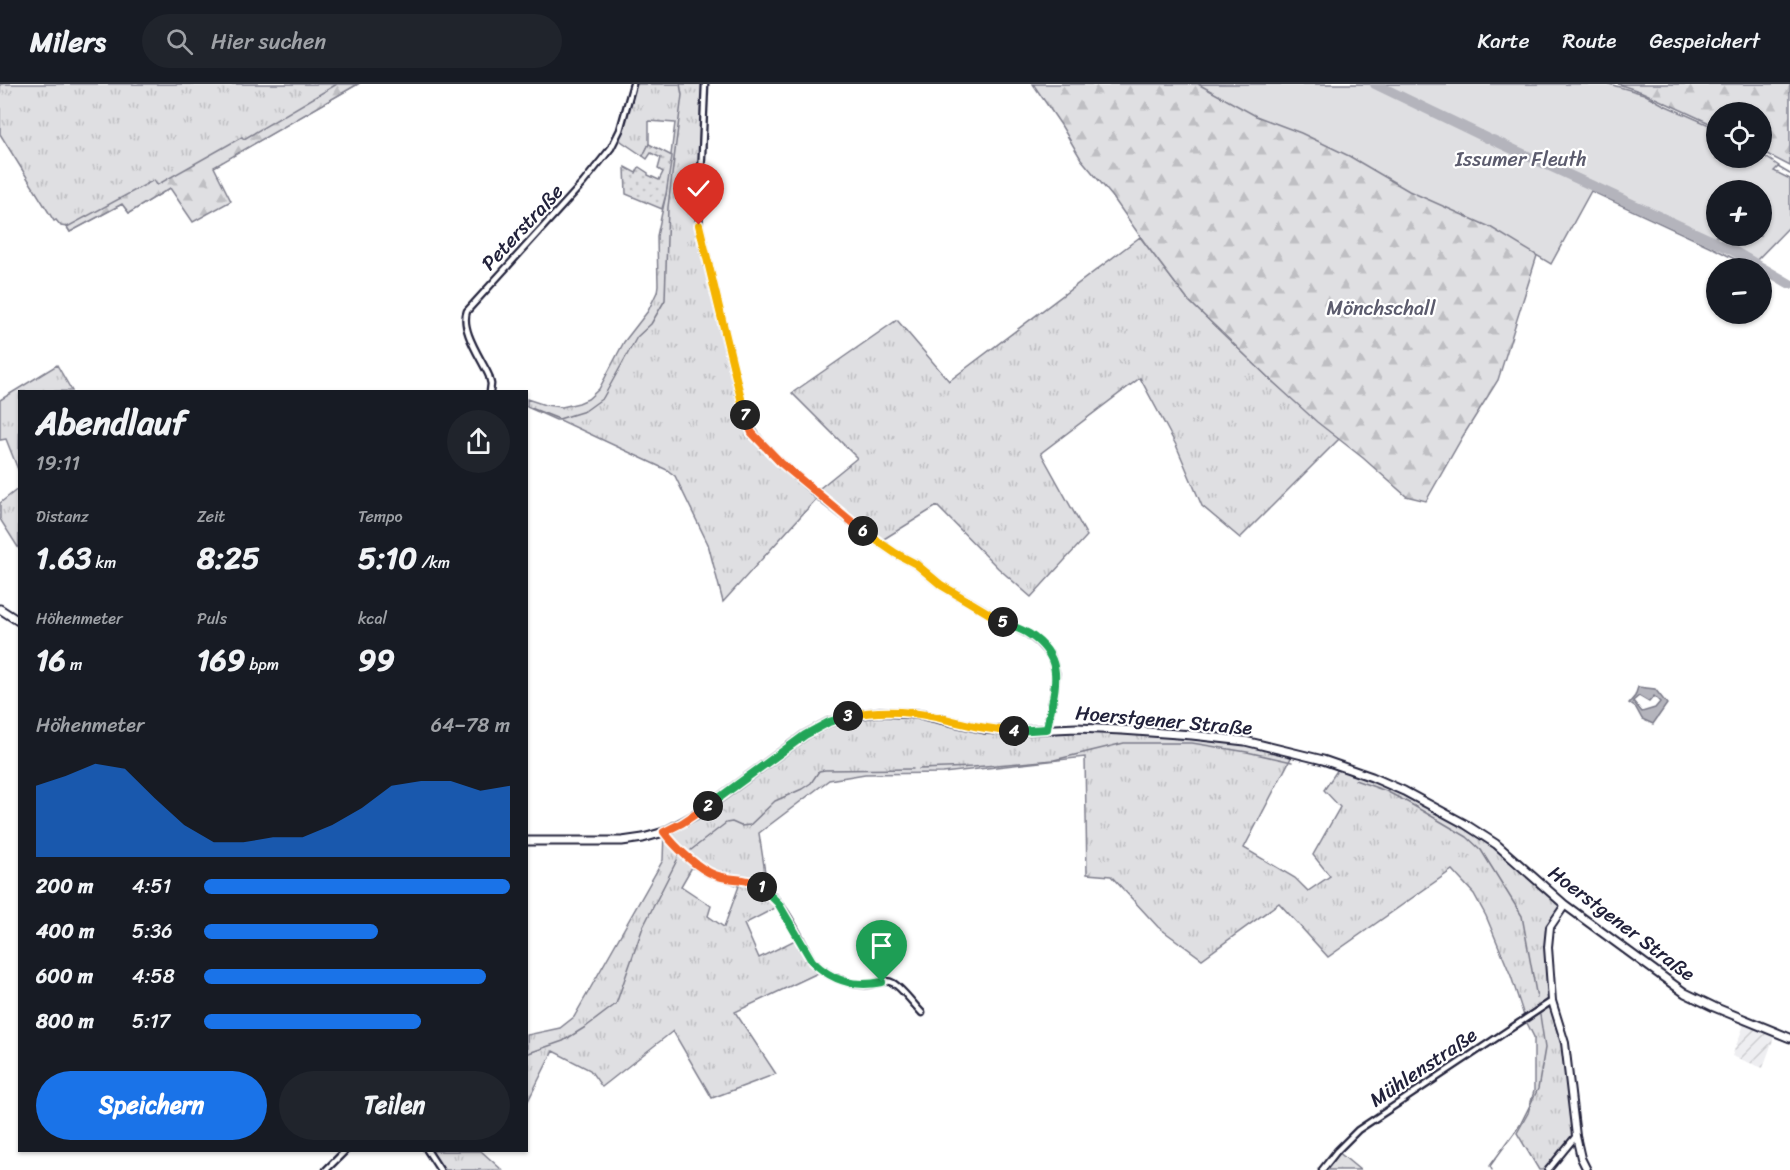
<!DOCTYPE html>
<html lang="de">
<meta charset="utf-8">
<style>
:root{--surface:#171b24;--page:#20242c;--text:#f1f3f6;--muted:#9ea1a6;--line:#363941;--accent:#1a73e8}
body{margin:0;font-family:Sriracha,sans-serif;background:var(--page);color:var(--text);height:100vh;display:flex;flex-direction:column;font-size:22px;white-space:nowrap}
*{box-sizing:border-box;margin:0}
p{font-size:20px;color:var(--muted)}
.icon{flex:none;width:33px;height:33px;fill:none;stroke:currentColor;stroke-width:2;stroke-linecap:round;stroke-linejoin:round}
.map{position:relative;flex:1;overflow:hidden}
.side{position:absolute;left:18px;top:306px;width:510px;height:762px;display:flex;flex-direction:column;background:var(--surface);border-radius:0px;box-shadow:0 2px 4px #0004}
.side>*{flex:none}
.fabs{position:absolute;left:1706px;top:18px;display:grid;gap:12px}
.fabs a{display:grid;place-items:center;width:66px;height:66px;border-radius:50%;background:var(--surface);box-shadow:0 2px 4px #0004;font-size:30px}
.pin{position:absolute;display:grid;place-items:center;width:51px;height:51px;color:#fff;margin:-62px -26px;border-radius:50% 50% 50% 0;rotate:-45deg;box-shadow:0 0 6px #0007}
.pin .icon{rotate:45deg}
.km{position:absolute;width:30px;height:30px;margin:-15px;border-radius:50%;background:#222;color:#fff;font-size:16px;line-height:30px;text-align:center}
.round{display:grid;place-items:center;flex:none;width:63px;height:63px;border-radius:32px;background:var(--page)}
.summary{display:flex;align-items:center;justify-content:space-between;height:102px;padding:0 18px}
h1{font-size:33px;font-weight:700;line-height:45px}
.stats{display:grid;grid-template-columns:repeat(3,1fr);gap:9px;height:102px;padding:6px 18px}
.stats div{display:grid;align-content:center}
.stats b{font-size:30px;font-weight:700}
.stats small{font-size:16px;font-weight:400}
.stats p{font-size:16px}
.chart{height:168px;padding:12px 18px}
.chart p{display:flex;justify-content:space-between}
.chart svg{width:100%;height:108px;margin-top:6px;fill:var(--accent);opacity:.7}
.action{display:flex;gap:12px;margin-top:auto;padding:12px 18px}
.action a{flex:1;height:69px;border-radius:36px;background:var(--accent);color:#fff;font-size:24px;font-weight:700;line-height:69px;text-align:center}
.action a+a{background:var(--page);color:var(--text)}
ul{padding:0 18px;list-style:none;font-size:20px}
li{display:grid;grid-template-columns:96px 72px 1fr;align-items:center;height:45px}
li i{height:15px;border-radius:8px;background:var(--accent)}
header{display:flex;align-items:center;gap:36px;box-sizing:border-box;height:84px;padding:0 30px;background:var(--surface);border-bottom:2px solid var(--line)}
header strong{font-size:28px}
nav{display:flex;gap:33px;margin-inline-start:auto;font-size:21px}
.search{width:420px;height:54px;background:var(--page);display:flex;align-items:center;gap:15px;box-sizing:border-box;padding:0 21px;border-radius:33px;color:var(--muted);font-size:22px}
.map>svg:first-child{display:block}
.industrial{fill:url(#industrial-furrows)}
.grass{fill:url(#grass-tufts);stroke:#80808e;stroke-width:1.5;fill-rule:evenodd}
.forest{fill:url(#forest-firs);stroke:#80808e;stroke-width:1.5}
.park{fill:#dfdfe2;stroke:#80808e;stroke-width:1.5;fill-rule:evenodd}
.garden{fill:url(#garden-dots);stroke:#80808e;stroke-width:1.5}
.water{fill:#b4b4bc;stroke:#7a7a88;stroke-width:1.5;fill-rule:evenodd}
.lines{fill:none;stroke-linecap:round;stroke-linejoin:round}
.stream{stroke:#7a7a88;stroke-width:1.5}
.river{stroke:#b4b4bc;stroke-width:10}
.minor-casing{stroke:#22223b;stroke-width:9}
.tertiary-casing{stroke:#22223b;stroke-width:10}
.secondary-casing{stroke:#22223b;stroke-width:11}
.minor{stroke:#fff;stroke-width:4.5}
.tertiary{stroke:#fff;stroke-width:6}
.secondary{stroke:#fff;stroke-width:7}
.split-1-casing{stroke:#fff;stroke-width:12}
.split-2-casing{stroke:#fff;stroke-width:12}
.split-3-casing{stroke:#fff;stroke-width:12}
.split-4-casing{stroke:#fff;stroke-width:12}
.split-5-casing{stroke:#fff;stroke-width:12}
.split-6-casing{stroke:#fff;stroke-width:12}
.split-7-casing{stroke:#fff;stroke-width:12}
.split-8-casing{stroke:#fff;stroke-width:12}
.split-1{stroke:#22a559;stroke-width:8}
.split-2{stroke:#f0652b;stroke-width:8}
.split-3{stroke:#22a559;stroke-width:8}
.split-4{stroke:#f5b400;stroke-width:8}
.split-5{stroke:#22a559;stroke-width:8}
.split-6{stroke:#f5b400;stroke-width:8}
.split-7{stroke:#f0652b;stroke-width:8}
.split-8{stroke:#f5b400;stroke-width:8}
.labels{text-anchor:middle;stroke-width:4.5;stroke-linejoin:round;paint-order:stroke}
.park-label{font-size:20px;fill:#5b5b6d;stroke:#fff}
.street-label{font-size:20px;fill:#22223b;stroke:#fff}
</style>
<header>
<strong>Milers</strong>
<div class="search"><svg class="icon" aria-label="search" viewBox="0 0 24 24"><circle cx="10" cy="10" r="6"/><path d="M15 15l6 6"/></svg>Hier suchen</div>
<nav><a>Karte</a><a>Route</a><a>Gespeichert</a></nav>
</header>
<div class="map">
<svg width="1790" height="1086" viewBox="0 0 1790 1086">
<defs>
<pattern id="industrial-furrows" width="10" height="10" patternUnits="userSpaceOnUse" patternTransform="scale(1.5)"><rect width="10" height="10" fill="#eeeef1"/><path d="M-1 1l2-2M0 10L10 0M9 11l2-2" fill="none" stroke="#ccccd0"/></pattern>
<pattern id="grass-tufts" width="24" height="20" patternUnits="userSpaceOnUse" patternTransform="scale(1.5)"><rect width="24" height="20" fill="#dfdfe2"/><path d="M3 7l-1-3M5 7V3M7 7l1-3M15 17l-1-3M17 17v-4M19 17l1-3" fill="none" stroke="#bfbfc3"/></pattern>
<pattern id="forest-firs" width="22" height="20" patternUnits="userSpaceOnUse" patternTransform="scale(1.5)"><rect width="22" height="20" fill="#dfdfe2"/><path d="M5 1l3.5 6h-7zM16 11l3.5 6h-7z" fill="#bfbfc3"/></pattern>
<pattern id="garden-dots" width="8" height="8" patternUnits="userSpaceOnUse" patternTransform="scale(1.5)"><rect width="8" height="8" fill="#dfdfe2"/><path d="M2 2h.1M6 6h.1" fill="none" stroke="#bfbfc3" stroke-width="1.8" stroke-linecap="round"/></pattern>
</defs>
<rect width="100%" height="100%" fill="#fff"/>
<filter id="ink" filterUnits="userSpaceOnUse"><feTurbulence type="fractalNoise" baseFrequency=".0167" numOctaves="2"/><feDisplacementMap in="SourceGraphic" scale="12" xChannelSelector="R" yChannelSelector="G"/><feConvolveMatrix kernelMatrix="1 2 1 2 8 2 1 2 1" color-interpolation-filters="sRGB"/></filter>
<g filter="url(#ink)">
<path class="industrial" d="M1744 941 1774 953 1763 984 1732 972Z"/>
<path class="grass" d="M0 0H358L213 83 170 104 129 129 122 120 70 148 67 143 61 142 56 136 54 137 0 50Z
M635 0H705L698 130 740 323 746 342 756 357 815 408 857 374 792 309 897 236 949 297 1140 153 1187 215 1272 297 1339 355 1240 454 1202 422 1176 361 1140 294 1041 369 1087 452 1031 513 998 484 937 422 879 458 819 412 723 518 708 460 675 392 667 386 560 336H556L527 323V315L545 321 562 323 579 319 588 315 599 305 624 258 648 227 657 208 658 201 657 152 666 110 675 39 649 37V60L643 72 621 57 619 52 629 26Z
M57 281 72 307 20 308 19 388 6 355 0 356V316Z
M19 404V465L0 435V419Z
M901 629 986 643 1122 646 1192 651 1294 668 1244 764 1295 794 1308 807 1330 792 1313 771 1340 723 1324 706 1340 682 1465 740 1496 760 1565 821 1550 843 1552 917 1565 959 1576 1052 1550 1086H1539L1517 1049 1528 1029 1534 1007V953L1525 935 1511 892 1486 832 1474 810 1452 786 1328 873 1279 819 1202 875 1158 843 1111 792 1087 790 1085 673 943 689 865 690 829 696 759 749 768 808 779 822 744 840 759 874 797 855 800 856 808 879 820 888 735 928 776 990 712 1014 673 947 602 1003 590 986 553 967 527 1019V951L560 944 574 933 663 776 664 748 682 739 805 651 842 634ZM692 783 739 802 724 843 708 832 711 822 681 802Z
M427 1067H481L502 1086H440Z
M1337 1067 1360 1086H1322Z"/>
<path class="forest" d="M337 0H358L214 83 231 117 193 138 170 104 129 129 122 120 70 148 67 143 154 96 157 101 242 53 244 55Z
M1033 0H1218L1540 162 1498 296 1463 352 1426 417 1406 412 1363 374 1317 338 1272 297 1187 215 1147 162 1112 112 1081 75 1061 41Z
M1618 0H1790V82L1761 67V28H1716V42L1642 8Z"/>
<path class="park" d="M1198 0H1609L1644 10 1664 21 1716 44V74H1761V70L1779 82 1774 87 1790 95V142L1750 183 1709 162 1591 107 1551 180 1490 143 1409 107 1349 72 1301 49 1256 32ZM1716 106H1761V152H1716Z"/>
<path class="garden" d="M649 60 672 72 666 110 662 125 626 110 625 83 636 89 639 83 648 89V91L659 96 663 88 658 85 661 74 651 69 647 75 643 72Z"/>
<path class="water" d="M1638 603 1655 605 1667 620 1653 640 1642 635 1636 624 1629 619 1635 612ZM1639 612 1649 618 1654 612 1660 618 1655 624 1642 628 1633 617Z"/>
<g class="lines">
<path class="stream" d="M1778 83 1790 90
M526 322 559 335 585 327 603 314 637 253 651 240 665 216 668 123 682 11 680 0
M919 685 973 683 1054 676 1124 659H1192L1247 668 1292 678
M1355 696 1386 707 1409 719 1467 753 1481 766 1522 832 1537 914
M691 766 726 739 732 738 741 742 750 741 775 717 802 705 811 699 819 687 825 686 913 685
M526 970 563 957 587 942 616 920 643 843 677 776
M1492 1086 1490 1082 1520 1041 1538 1005 1545 964 1540 931"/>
<path class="river" d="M1375 0 1487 54
M1493 56 1732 166 1790 200"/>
<defs>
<path id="minor" d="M705 0 699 141 742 321 748 341 760 357 781 379 827 419 871 453 895 469 916 480 941 501 1006 539 1028 550 1038 558 1051 572 1056 589 1054 609 1047 644
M490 308 491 300 489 292C481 274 460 246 467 227L583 99 611 64 620 46 633 0
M664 748C675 763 699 787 718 792 731 796 747 794 759 801 783 815 799 853 812 877 826 891 846 901 866 901 874 901 885 894 893 899 901 903 915 922 922 929
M427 1066 440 1086
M326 1086 346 1066
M1322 1086 1337 1067 1358 1046 1552 917
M1548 1086 1576 1052"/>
<path id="tertiary" d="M1565 821 1550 843 1548 863 1552 917 1565 959 1576 1052 1581 1074 1587 1086"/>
<path id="secondary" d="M0 525 20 538
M526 757H622L643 754 664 748 699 729 805 651 829 638 855 631 880 628 918 630 984 645 1012 647 1077 644 1122 646 1192 651 1245 657 1323 676 1372 693 1404 707 1465 740 1496 760 1565 821 1685 909 1714 923 1790 954"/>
</defs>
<use href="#minor" class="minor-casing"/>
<use href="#tertiary" class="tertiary-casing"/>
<use href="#secondary" class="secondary-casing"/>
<use href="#minor" class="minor"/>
<use href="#tertiary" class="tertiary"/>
<use href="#secondary" class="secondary"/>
</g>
</g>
<g class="lines" filter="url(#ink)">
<defs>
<path id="split-1" d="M762 803 778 819 812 877C832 897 854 904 882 898"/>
<path id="split-2" d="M708 722 682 739 664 748C675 763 698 785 715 791 730 797 748 793 762 803"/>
<path id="split-3" d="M708 722 805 651 829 638 848 632"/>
<path id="split-4" d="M848 632C876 626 908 627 936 633 963 639 985 646 1014 647"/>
<path id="split-5" d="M1003 538C1012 542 1021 545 1029 550 1069 576 1053 607 1047 645L1014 647"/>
<path id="split-6" d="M863 447 895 469 916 480 941 501 1003 538"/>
<path id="split-7" d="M745 331 752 349 781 379 863 447"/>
<path id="split-8" d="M699 141 745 331"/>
</defs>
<use href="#split-1" class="split-1-casing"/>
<use href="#split-2" class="split-2-casing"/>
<use href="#split-3" class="split-3-casing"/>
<use href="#split-4" class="split-4-casing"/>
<use href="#split-5" class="split-5-casing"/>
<use href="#split-6" class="split-6-casing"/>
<use href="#split-7" class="split-7-casing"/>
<use href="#split-8" class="split-8-casing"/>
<use href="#split-1" class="split-1"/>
<use href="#split-2" class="split-2"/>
<use href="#split-3" class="split-3"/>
<use href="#split-4" class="split-4"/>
<use href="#split-5" class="split-5"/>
<use href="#split-6" class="split-6"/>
<use href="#split-7" class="split-7"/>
<use href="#split-8" class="split-8"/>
</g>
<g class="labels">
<g class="park-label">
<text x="1521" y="82">Issumer Fleuth</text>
<text x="1381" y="231">Mönchschall</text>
</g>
<g class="street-label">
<text transform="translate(522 143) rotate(-47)" y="7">Peterstraße</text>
<text transform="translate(1164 636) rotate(5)" y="7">Hoerstgener Straße</text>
<text transform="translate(1622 839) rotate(37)" y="7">Hoerstgener Straße</text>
<text transform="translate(1423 983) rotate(-34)" y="7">Mühlenstraße</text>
</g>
</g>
</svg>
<div class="fabs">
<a><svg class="icon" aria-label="locate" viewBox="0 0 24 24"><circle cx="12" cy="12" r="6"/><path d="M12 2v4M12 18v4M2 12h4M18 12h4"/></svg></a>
<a>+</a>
<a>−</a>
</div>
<div class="pin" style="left:882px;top:898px;background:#1e9e55"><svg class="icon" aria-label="arrive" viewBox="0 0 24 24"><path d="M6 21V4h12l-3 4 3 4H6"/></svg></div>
<div class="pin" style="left:699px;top:141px;background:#d93025"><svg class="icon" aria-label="check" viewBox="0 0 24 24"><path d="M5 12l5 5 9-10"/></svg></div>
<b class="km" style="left:762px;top:803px">1</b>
<b class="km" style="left:708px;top:722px">2</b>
<b class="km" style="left:848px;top:632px">3</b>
<b class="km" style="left:1014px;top:647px">4</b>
<b class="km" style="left:1003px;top:538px">5</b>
<b class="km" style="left:863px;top:447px">6</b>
<b class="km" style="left:745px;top:331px">7</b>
<section class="side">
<div class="summary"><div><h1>Abendlauf</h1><p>19:11</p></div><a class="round"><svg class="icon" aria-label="share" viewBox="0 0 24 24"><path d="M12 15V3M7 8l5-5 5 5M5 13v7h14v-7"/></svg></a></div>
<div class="stats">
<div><p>Distanz</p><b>1.63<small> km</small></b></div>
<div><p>Zeit</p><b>8:25</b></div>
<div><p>Tempo</p><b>5:10<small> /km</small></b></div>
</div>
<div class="stats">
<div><p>Höhenmeter</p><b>16<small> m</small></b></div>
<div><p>Puls</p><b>169<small> bpm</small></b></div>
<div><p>kcal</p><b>99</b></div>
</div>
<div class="chart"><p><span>Höhenmeter</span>64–78 m</p>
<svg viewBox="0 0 160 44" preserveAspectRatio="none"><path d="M0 44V15L10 11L20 6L30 8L40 20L50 31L60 38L70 38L80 36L90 36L100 31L110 24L120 15L130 13L140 13L150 17L160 15V44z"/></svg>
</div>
<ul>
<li><b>200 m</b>4:51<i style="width:100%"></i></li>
<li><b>400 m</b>5:36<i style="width:57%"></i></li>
<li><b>600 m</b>4:58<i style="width:92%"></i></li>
<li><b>800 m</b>5:17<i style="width:71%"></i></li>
</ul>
<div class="action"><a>Speichern</a><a>Teilen</a></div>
</section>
</div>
